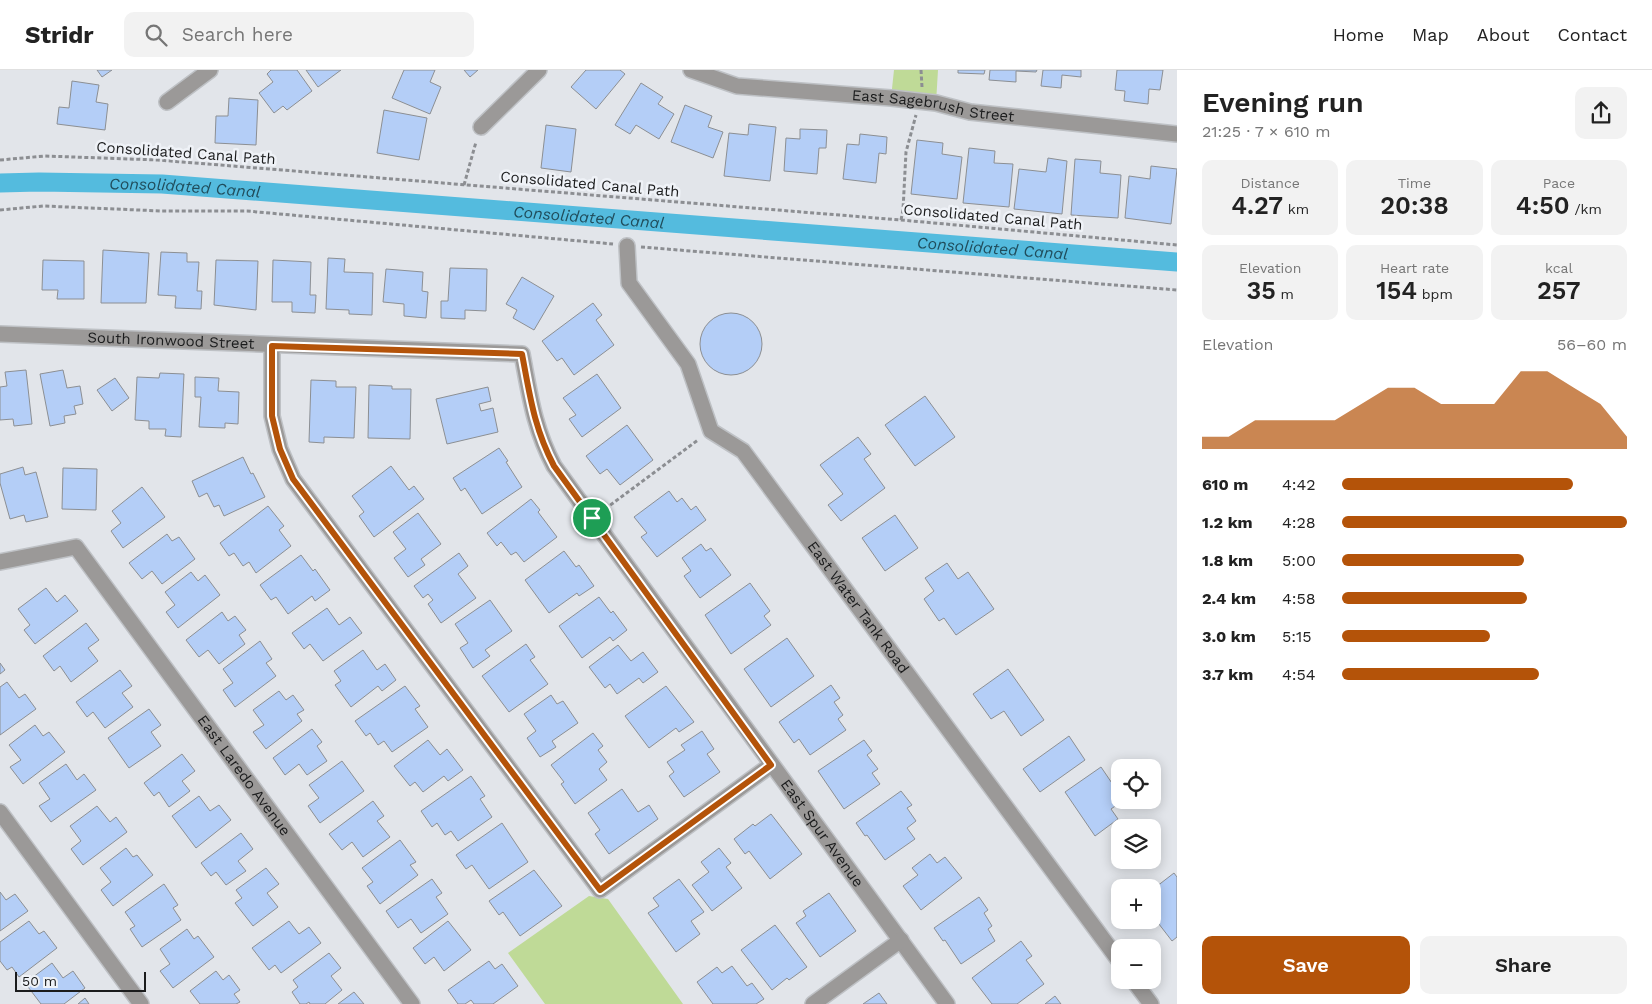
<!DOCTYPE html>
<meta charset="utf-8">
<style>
:root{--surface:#fff;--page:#f2f2f2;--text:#222;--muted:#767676;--line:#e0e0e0;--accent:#b45309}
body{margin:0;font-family:"Work Sans",sans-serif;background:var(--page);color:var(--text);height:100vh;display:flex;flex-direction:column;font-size:19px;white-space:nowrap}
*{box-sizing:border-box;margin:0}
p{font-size:16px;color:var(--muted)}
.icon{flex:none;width:28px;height:28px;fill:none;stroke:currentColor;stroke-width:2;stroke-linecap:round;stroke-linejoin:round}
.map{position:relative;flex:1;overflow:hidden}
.panel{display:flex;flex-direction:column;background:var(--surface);width:475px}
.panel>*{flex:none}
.fabs{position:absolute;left:1111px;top:689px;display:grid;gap:10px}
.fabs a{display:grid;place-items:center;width:50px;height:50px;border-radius:10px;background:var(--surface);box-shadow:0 2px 12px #0003;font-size:25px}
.scale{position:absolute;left:15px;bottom:12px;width:131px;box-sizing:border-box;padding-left:5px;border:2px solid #1b1c1d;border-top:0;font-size:14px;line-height:18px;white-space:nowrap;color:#1b1c1d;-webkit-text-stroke:4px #eff2f7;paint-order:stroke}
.pin{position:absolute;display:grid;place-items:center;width:42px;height:42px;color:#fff;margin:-21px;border:2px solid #fff;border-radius:50%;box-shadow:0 1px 5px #0007}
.round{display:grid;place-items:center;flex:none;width:52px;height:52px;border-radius:10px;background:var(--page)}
.head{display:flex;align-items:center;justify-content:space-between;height:85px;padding:0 25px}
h1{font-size:28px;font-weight:600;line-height:38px}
.figures{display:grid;grid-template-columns:repeat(3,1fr);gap:8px;height:85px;padding:5px 25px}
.figures div{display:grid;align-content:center;border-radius:10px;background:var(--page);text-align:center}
.figures b{font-size:25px;font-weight:600}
.figures small{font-size:14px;font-weight:400}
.figures p{font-size:14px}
.chart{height:140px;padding:10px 25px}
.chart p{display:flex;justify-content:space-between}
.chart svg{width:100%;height:90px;margin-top:5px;fill:var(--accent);opacity:.7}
.primary-button{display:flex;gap:10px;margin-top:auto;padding:10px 25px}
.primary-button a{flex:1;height:58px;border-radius:10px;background:var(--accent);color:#fff;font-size:20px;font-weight:600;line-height:58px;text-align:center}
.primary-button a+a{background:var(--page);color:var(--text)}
ul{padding:0 25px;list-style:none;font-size:16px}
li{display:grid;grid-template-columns:80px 60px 1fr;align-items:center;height:38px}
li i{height:12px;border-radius:6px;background:var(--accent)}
header{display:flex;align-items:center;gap:30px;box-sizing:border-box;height:70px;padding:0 25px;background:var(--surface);border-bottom:1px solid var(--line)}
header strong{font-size:24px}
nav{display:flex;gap:28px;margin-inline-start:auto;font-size:18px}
.search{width:350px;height:45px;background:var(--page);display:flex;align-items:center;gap:12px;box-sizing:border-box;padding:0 18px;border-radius:10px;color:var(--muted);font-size:19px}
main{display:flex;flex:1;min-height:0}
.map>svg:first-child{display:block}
.green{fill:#bfda97}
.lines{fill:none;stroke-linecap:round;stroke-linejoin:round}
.canal{stroke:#54bbde;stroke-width:19}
.building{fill:#b4cef7;stroke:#8c8f93}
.street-casing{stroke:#bec1c5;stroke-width:18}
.path{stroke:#8c8e92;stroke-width:3;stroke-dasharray:4 2.5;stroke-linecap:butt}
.street{stroke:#9b9998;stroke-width:15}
.route-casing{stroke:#fff;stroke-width:10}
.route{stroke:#b45309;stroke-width:6}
.labels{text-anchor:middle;stroke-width:5;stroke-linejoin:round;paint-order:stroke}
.street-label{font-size:15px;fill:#1b1c1d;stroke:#eff2f7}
.water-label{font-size:16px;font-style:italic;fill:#204d5c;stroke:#eff2f7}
</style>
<header>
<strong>Stridr</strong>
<div class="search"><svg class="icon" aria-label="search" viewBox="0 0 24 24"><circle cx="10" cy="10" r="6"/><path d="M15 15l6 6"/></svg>Search here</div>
<nav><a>Home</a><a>Map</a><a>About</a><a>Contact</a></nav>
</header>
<main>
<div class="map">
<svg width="1177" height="934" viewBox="0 0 1177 934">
<rect width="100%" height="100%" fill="#e2e5ea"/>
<path class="green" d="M894 0H938L936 33 891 28Z
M589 826 608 829 683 934H545L508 883Z"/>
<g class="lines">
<path class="canal" id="s1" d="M0 113 39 112 162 114 1177 192"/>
</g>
<path class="building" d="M97 0H112L102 7Z
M271 0H297L312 21 287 40 283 36 274 43 259 23 273 12 267 4Z
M306 0H341L318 17Z
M404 0H435L430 12 441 17 430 44 392 28Z
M464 0H478L470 7Z
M586 0H620L625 4 596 39 571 17Z
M958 0H985L984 4 958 3Z
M990 0H1037L1036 2 1016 1V12L989 10Z
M1043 0H1081V7L1062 5 1061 18 1041 16Z
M1117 0H1163L1160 20 1149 19 1148 34 1124 31 1125 21 1115 20Z
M72 11 99 15 96 32 108 34 105 60 57 54 59 37 69 38Z
M641 13 663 27 658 34 674 44 659 69 636 55 630 64 615 55Z
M229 28 258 30 256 75 215 73 216 46H228Z
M685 35 712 46 708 57 723 62 713 88 671 72Z
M384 40 427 48 419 90 377 83Z
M749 54 776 57 770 111 724 106 729 63 748 65Z
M546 55 576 59 571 102 541 98Z
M800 59 827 60 826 78H819L817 104 784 101 786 68 800 69Z
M860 64 887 67 886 84 879 83 876 113 843 109 847 74 859 75Z
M917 70 943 73 942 84 962 87 957 129 911 124Z
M969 78 995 81 994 93 1013 94 1009 137 963 133Z
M1048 88 1067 91 1062 144 1014 139 1019 99 1046 102Z
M1075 89 1101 91 1100 103 1121 105 1118 148 1071 145Z
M1151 96 1177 99 1171 154 1125 148 1129 106 1150 109Z
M103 180 149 183 146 233H101Z
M161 182 187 183V192H199L197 221H202L201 239 175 238 176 226 158 225Z
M328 188 345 189 344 202 373 203 372 245 349 244V240L326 239Z
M43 190 84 191V229H57L58 220H42Z
M216 190 258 191 256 240 214 235Z
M273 190 311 192 310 225H316L315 243 292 242V232H272Z
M450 198 487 199 486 241 465 240V249L441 248V231H448Z
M386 199 423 202 422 221 428 222 426 248 404 246V234L383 232Z
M522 207 554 226 534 260 513 248 517 240 506 234Z
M593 233 602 245 596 250 614 275 574 305 562 288 557 291 542 271Z
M700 274a31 31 0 1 1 62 0a31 31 0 1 1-62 0Z
M26 300 32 354 14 356 13 349 0 350V317L7 316 5 302Z
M63 300 67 318 80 316 83 334 74 336 76 344 64 346 65 353 50 356 40 304Z
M160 303 184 304 181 367 165 366 166 359H149V351L135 350 137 307 159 308Z
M597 304 621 338 582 367 569 349 576 345 563 328Z
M195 307 219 308 218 321 239 322 238 354 225 353V358L199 357 201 327H195Z
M115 308 129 328 112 341 97 320Z
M311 310 336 311V317H356L354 368 324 367V373L309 372Z
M369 315 392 316V319H411L410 369 368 368Z
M488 317 491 331 479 334 481 341 493 338 498 362 447 374 436 329Z
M925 326 955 367 915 396 885 355Z
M627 355 653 390 620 415 607 399 600 404 586 386Z
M858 367 871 384 864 389 885 418 841 451 828 435 843 424 820 395Z
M499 378 508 391 506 392 522 417 482 444 465 418 461 421 453 408Z
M243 387 251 404 253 403 265 427 224 446 219 435 214 437 207 423 199 427 192 411Z
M391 396 409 420 414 416 424 429 374 467 359 446 364 442 352 426Z
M23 397 25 405 36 402 48 447 26 452 24 445 10 449 0 413V404Z
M63 398 97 399 96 440 62 439Z
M142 417 165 447 123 478 111 461 121 453 112 441Z
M669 421 677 432 682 428 691 440 696 436 706 450 657 487 641 467 647 463 634 447Z
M531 429 540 440 538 442 557 467 524 492 516 482 511 485 501 472 497 476 487 463Z
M268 436 284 456 279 460 291 476 256 503 249 492 243 496 234 483 229 486 220 473Z
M418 443 441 474 421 489 425 495 408 507 394 488 406 479 393 462Z
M895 445 918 478 885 501 862 468Z
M167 464 172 471 179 467 195 489 162 514 152 501 142 509 129 493Z
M701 474 706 481 711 478 731 505 700 528 684 506 691 501 682 488Z
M564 481 576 497 579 495 594 516 579 526 577 523 549 543 525 510Z
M459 483 468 496 458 504 476 528 441 553 428 534 433 530 428 524 423 528 414 516Z
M301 485 313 501 315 499 330 520 315 531 312 526 288 544 276 527 271 530 260 515Z
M947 493 958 509 968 502 994 539 956 565 944 548 939 551 924 529 934 521 925 508Z
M191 502 198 511 205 505 220 525 178 558 166 542 175 535 165 522Z
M750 513 770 541 764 546 771 555 731 584 705 545Z
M46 518 57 532 65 525 78 541 35 574 24 560 30 555 18 539Z
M599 527 611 543 613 541 627 560 613 571 610 567 582 588 559 556Z
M490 530 512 561 485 580 490 586 473 598 460 578 468 573 455 554Z
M327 538 339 555 350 547 362 563 323 591 310 574 304 579 292 563Z
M222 542 228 551 235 546 246 560 239 565 245 574 219 594 208 580 199 587 186 570Z
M86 553 99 570 88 578 98 591 71 612 60 596 54 601 43 586Z
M787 568 814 606 771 637 744 599Z
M260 571 272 589 266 593 276 606 235 637 223 620 233 613 223 599Z
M526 574 535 587 530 590 548 614 509 642 482 606Z
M618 575 631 591 643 582 658 602 643 613 639 608 617 624 610 614 605 618 589 597Z
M363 580 377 600 385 594 396 610 382 621 378 616 351 637 335 615 341 611 334 601Z
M0 593 5 600 0 604Z
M1008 599 1044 650 1021 666 1004 641 991 649 973 624Z
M120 600 132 616 122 623 133 637 105 658 93 642 87 647 76 632Z
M7 612 19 628 25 624 36 639 0 665V617Z
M831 615 840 628 834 632 843 645 838 649 846 660 810 685 799 669 794 673 779 652Z
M405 616 420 636 415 639 428 657 392 682 384 671 378 675 370 663 366 666 355 651Z
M666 616 694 652 679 662 676 658 649 678 625 646Z
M279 621 286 630 293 625 304 640 297 644 302 651 266 679 253 662 264 655 253 640Z
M551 625 557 634 563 631 578 653 552 671 556 677 540 687 527 668 536 661 524 644Z
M149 639 161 655 151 662 161 676 129 698 108 668Z
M35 655 43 666 49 662 65 682 23 714 10 697 21 690 9 675Z
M312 659 322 672 317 676 327 691 307 705 299 694 285 705 273 688Z
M702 661 714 679 707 684 720 702 684 727 669 706 674 702 667 692 685 680 681 675Z
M593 663 603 676 598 680 607 692 599 699 607 710 575 734 561 714 564 712 551 695Z
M1069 666 1085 690 1040 722 1023 699Z
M428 670 440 685 447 679 463 700 448 711 444 706 423 722 415 712 410 716 394 696Z
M864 670 872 681 867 685 878 699 872 703 880 714 844 739 818 701Z
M182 684 195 701 182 711 190 721 169 737 159 722 154 726 144 713Z
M342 691 364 721 320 753 308 736 319 728 309 715Z
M66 694 77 710 84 704 96 720 51 752 39 736 50 729 39 713Z
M1101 697 1120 725V730H1124L1111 739 1118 749 1095 766 1065 722Z
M471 706 485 726 480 729 492 747 458 771 451 761 445 765 437 753 432 757 421 741Z
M622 719 638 742 649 735 658 749 609 784 595 764 600 760 588 743Z
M901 721 912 735 907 738 916 751 907 758 915 769 885 790 867 765 865 766 856 753Z
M199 726 210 741 219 735 231 750 196 778 172 746Z
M373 731 384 746 377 751 390 767 363 787 352 772 342 780 329 764Z
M97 736 110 752 116 747 127 762 83 795 71 779 81 771 70 756Z
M771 744 802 784 770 809 749 781 745 784 734 769 753 754 755 756Z
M502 753 528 792 489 819 472 795 466 799 456 785Z
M241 763 253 779 238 791 246 801 226 815 216 802 211 806 201 793Z
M400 770 416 792 410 795 418 805 380 834 367 816 373 812 362 798Z
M126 778 133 787 137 785 153 805 113 836 101 820 111 812 100 798Z
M719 778 731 793 726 797 742 818 712 841 692 815 709 802 701 792Z
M930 784 937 793 945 787 962 808 921 840 903 816 918 805 912 798Z
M266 798 279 814 267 823 278 837 253 856 235 833 242 828 236 820Z
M534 800 562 836 520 866 503 842 499 845 489 831Z
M1174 803 1177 807V867L1172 871 1152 845V820Z
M432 809 442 823 436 827 448 844 421 863 411 849 398 858 386 841Z
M679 809 704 842 691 851 700 864 676 882 648 843 659 836 653 828Z
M164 814 178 835 173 838 181 850 142 877 130 859 135 856 125 842Z
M0 822 6 830 15 824 28 841 0 861Z
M829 823 856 861 820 887 796 853 806 846 803 841Z
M979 827 988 840 984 843 992 856 988 859 995 871 961 894 945 870 943 871 934 858Z
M29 851 39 864 44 861 57 878 19 907 12 897 7 900 0 891V872Z
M289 851 299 864 309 857 321 873 281 903 275 895 269 900 252 878Z
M448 851 471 880 444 901 434 887 425 894 413 878Z
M775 855 807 897 789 910 787 908 772 920 741 880Z
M187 859 194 869 198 866 214 887 173 918 160 901 170 894 160 879Z
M1021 871 1032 886 1026 890 1044 914 1017 934H992L972 908Z
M329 883 341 898 331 906 342 920 325 934H310L309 932 306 934H300L292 922 298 917 293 910Z
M489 891 495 899 502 894 518 916 493 934H474L471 930 465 934H458L448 920Z
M52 893 63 908 73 901 85 918 64 934H41L25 913Z
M732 896 747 916 752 913 764 929 756 934H713L697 912 717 897 722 903Z
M216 901 223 910 229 905 240 920 234 924 240 932 236 934H200L190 921Z
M354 922 364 934H338Z
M879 923 887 934H863Z
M1055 926 1061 934H1045Z
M85 928 89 934H78Z"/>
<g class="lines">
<defs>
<g id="street">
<path id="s2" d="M691 0 737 16 891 28 936 33 970 42 1177 64"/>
<path d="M167 32 210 0"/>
<path d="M481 57 539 0"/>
<path id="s3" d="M627 176 629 213 688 294 711 361 743 381 1120 892"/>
<path id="s4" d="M0 264 522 284C530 326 534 358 554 396L947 934"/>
<path d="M272 275V346L280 379 293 409 600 820 771 695"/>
<path id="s5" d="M0 492 76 477 412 934"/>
<path d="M0 742 141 934"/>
<path d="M1133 910 1151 934"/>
<path d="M813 934 901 870"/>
</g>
</defs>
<use href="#street" class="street-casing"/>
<path class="path" d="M921 0 922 17
M0 90 45 86 158 90 901 150 1177 175
M464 115 476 72
M0 140 43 136 162 141H247L613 174
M901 150 903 140 906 82 916 45
M641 177 1177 220
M605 439 698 370"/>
<use href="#street" class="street"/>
</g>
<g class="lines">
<defs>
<path id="route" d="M272 276 522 284C530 326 534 358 554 396L771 695 600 820 293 409 280 379 272 346Z"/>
</defs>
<use href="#route" class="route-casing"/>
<use href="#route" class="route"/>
</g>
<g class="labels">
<g class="street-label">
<text dy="5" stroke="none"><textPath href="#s2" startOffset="246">East Sagebrush Street</textPath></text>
<text transform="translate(186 83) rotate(4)" y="5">Consolidated Canal Path</text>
<text transform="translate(590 114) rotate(5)" y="5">Consolidated Canal Path</text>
<text transform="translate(993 147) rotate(5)" y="5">Consolidated Canal Path</text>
<text dy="5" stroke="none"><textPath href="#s4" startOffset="171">South Ironwood Street</textPath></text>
<text dy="5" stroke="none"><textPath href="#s3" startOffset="440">East Water Tank Road</textPath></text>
<text dy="5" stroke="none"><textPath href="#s5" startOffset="361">East Laredo Avenue</textPath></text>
<text dy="5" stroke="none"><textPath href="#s4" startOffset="1094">East Spur Avenue</textPath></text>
</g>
<g class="water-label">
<text dy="6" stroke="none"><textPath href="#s1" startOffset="185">Consolidated Canal</textPath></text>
<text dy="6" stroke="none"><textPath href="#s1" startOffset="590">Consolidated Canal</textPath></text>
<text dy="6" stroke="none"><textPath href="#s1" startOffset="995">Consolidated Canal</textPath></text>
</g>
</g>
</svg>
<div class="fabs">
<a><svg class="icon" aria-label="locate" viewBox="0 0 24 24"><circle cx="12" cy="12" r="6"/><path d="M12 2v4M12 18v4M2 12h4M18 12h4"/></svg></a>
<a><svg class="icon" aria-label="layers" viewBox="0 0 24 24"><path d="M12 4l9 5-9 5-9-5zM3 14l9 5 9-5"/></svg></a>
<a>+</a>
<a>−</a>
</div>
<div class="scale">50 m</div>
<div class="pin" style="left:592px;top:448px;background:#1e9e55"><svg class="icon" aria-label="arrive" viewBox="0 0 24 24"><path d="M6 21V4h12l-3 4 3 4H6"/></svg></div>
</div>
<section class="panel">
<div class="head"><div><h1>Evening run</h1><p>21:25 · 7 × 610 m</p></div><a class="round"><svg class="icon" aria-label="share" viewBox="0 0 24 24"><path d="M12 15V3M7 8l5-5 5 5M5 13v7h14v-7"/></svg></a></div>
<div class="figures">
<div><p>Distance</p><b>4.27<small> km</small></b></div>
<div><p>Time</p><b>20:38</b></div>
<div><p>Pace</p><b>4:50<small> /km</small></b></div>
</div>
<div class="figures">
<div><p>Elevation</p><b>35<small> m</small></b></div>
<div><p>Heart rate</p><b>154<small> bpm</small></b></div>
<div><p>kcal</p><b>257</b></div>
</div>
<div class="chart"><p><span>Elevation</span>56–60 m</p>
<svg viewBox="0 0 160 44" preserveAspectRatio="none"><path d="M0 44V38L10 38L20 30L30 30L40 30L50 30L60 22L70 14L80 14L90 22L100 22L110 22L120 6L130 6L140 14L150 22L160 38V44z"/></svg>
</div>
<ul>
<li><b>610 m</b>4:42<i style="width:81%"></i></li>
<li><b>1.2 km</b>4:28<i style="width:100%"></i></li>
<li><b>1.8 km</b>5:00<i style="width:64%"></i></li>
<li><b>2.4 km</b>4:58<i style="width:65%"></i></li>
<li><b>3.0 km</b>5:15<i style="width:52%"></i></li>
<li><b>3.7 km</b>4:54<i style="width:69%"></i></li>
</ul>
<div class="primary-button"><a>Save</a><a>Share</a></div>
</section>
</main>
